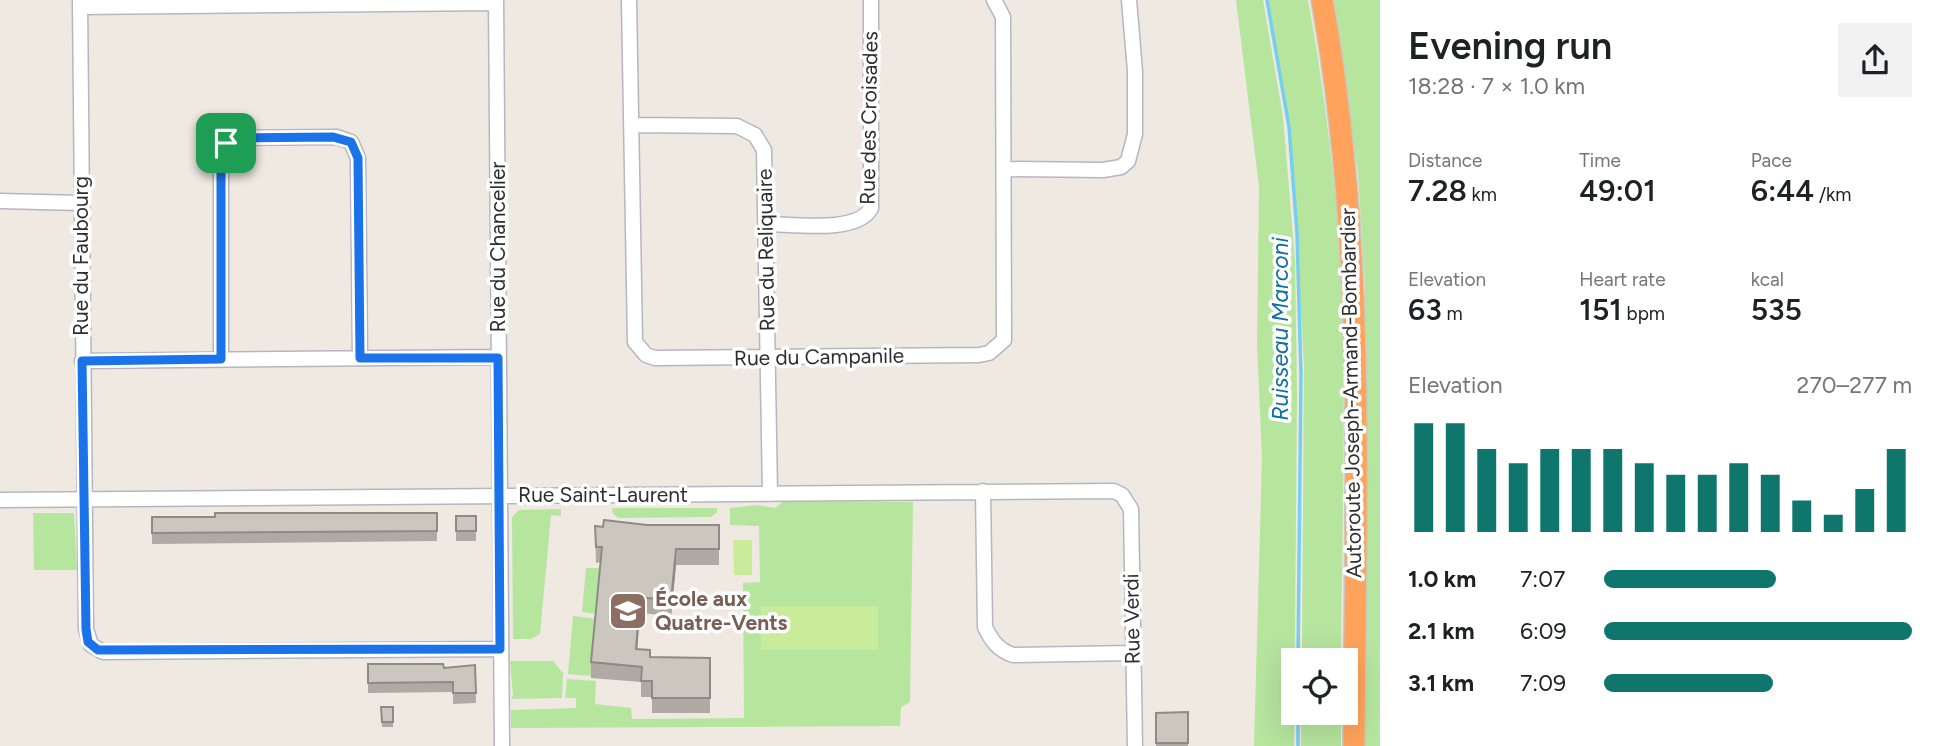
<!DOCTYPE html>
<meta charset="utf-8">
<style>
:root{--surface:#fff;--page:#f2f2f2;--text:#202124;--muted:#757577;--accent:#0f766e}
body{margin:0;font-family:Figtree,sans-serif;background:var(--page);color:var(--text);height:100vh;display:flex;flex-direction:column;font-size:26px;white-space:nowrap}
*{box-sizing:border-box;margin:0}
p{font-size:23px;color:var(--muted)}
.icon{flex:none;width:38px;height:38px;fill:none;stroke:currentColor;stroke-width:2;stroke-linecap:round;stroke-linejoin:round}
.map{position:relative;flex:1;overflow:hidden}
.drawer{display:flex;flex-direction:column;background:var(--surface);width:560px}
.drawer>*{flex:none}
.controls{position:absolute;left:1281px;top:648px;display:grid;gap:14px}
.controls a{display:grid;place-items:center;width:77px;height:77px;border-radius:0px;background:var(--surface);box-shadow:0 7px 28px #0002;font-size:35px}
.pin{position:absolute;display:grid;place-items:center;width:60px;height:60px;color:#fff;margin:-30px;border-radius:14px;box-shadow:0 4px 10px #0006}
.round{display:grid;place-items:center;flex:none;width:74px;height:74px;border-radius:0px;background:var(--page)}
.head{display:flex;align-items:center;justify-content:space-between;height:119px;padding:0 28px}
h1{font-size:38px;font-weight:600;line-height:52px}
.figures{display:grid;grid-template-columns:repeat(3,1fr);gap:10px;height:119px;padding:7px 28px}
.figures div{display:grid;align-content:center}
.figures b{font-size:30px;font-weight:600}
.figures small{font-size:19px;font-weight:400}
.figures p{font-size:19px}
.chart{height:196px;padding:14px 28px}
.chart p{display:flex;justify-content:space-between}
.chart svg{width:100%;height:126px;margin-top:7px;stroke:var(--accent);stroke-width:6}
ul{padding:0 28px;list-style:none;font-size:23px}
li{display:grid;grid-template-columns:112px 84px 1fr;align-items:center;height:52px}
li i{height:18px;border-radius:9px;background:var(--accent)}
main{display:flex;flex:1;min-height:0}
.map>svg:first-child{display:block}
.green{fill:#b6e59e}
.pitch{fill:#c9ec9a}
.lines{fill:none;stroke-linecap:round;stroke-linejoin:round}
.stream{stroke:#75cff0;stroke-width:3.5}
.minor-casing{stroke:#b4b7c1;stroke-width:17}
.highway-casing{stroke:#c9c9c9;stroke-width:24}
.minor{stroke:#fff;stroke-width:14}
.highway{stroke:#ffa35c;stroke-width:21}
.wall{fill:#afaba4}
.shaded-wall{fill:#8e8b86}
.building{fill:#cbc7bf;stroke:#8e8b86;stroke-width:2}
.route-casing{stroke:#fff;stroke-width:14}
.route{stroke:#1a73e8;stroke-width:9}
.labels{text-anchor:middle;stroke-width:7;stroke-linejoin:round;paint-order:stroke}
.street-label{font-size:21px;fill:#2e2e2e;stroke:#fff}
.education-label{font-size:21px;font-weight:bold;fill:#785e54;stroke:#fff;text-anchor:start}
.water-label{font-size:23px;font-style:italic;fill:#0d6fa3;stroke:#fff}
</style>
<main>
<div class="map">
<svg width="1380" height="746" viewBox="0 0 1380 746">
<rect width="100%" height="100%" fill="#efe9e1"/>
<path class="green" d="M1236 0H1263L1283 117 1295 260 1297 394 1294 746H1254L1262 458 1257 345 1259 186Z
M1267 0H1308C1322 76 1332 154 1338 231 1348 373 1342 517 1341 660H1302L1304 367 1297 235 1289 121Z
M1334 0H1380V746H1365V284L1358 174Z
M784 501 913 502 910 702 901 707 900 726 511 728V710L576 708V698H565L567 679 596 681 595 704 631 708 632 719 744 718 743 583 760 582 759 526 730 525V508L757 505 775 508Z
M612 508H717V512L711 517 619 518 613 514Z
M561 509V516L551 515 540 634 531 639H513L512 517 519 510Z
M33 513H74L77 570H34Z
M586 568H602L597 614 582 612Z
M573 616 597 619 591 676 568 674Z
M510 661H553L563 673 562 698 511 699 513 696Z
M1301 712H1341V746H1301Z"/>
<path class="pitch" d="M733 540H752V575H734Z
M761 606H878V650H761Z"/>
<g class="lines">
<path class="stream" d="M1267 0 1289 127 1297 233 1301 374 1298 660
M1298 746V712"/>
<defs>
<path id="minor" d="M80 0 86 629 91 645 103 652 500 649
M496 0 502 746
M629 0 635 342 646 355 655 358 979 355 989 353 1004 340 1003 17 994 0
M80 7 496 3
M631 125 737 126 755 135 764 150 770 494
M1004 169 1103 170 1121 167 1128 161 1135 134V71L1129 0
M0 201 81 203
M766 224C792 224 858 234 871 208V0
M221 359V150L230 141 238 138 337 137 351 142 358 158 360 357
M82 361 498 357
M983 491 985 627C991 640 998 650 1013 655L1132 653
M0 500 1114 491 1122 495 1131 509 1135 746"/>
<path id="highway" d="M1322 0C1367 246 1355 497 1354 746"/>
</defs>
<use href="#minor" class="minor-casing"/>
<use href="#highway" class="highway-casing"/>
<use href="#minor" class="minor"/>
<use href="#highway" class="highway"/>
</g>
<path class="wall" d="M437 513V541L152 544V517H215Z
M456 516H476V541H456Z
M647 525H719V565H676L671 616 640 613 637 649 650 657 710 658V713H652V697H641V682L591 678V662L601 562 596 563 595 526Z
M368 664 444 668 475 665 476 703 453 704V692L368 693Z
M381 707H393V727H382Z
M1188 712V746H1156V713Z"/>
<path class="shaded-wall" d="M676 549V565L671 616V601Z
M640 597V613L636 665V649Z"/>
<path class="building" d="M215 513H437V531L152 533V517H215Z
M456 516H476V531H456Z
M604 520 647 525H719V549H676L671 601 640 597 636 649 650 650V657L710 658V698H652V681H641L642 667 591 662 602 547H596L595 526 603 527Z
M368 664H443L444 668 475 665 476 693H453V682L368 683Z
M381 707H393V722H382Z
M1188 712V743H1156V713Z"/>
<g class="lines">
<defs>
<path id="route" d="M333 137 351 142 358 158 360 358H498L500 649 98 650 88 642 86 629 82 361 221 359V150L230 141 239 138Z"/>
</defs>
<use href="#route" class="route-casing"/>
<use href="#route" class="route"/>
</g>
<defs>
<symbol id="school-square" viewBox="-11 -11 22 22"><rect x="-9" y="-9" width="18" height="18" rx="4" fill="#8d6e63" stroke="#fff"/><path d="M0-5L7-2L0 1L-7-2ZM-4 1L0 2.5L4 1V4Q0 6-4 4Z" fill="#fff"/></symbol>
</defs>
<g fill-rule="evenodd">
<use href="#school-square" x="606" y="589" width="44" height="44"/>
</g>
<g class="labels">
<g class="street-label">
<text transform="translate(869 118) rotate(-89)" y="7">Rue des Croisades</text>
<text transform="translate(498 247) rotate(-90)" y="7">Rue du Chancelier</text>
<text transform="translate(766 250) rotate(-91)" y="7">Rue du Reliquaire</text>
<text transform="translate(81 256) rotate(-90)" y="7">Rue du Faubourg</text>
<text transform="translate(819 357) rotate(-1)" y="7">Rue du Campanile</text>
<text transform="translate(1351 393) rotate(-91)" y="7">Autoroute Joseph-Armand-Bombardier</text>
<text x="603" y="502">Rue Saint-Laurent</text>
<text transform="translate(1132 619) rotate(-91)" y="7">Rue Verdi</text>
</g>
<g class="education-label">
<text x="655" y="606">École aux<tspan x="655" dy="24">Quatre-Vents</tspan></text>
</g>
<g class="water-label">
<text transform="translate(1280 329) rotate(-90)" y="8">Ruisseau Marconi</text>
</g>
</g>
</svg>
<div class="controls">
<a><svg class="icon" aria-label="locate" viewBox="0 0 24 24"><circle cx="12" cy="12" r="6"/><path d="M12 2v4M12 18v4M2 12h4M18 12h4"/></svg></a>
</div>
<div class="pin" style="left:226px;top:143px;background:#1e9e55"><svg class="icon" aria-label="arrive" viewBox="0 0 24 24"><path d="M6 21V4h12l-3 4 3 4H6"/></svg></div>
</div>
<section class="drawer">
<div class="head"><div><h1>Evening run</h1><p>18:28 · 7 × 1.0 km</p></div><a class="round"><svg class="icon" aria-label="share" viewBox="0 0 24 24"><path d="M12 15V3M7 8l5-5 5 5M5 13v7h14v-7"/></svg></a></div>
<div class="figures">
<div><p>Distance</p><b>7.28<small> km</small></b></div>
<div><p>Time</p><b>49:01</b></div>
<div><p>Pace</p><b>6:44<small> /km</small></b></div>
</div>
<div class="figures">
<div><p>Elevation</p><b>63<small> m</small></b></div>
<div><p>Heart rate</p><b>151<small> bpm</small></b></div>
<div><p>kcal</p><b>535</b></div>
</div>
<div class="chart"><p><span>Elevation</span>270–277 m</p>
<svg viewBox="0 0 160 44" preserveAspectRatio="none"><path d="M5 44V6M15 44V6M25 44V15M35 44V20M45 44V15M55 44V15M65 44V15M75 44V20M85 44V24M95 44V24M105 44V20M115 44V24M125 44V33M135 44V38M145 44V29M155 44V15"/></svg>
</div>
<ul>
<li><b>1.0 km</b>7:07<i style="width:56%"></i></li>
<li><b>2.1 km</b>6:09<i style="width:100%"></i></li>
<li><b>3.1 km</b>7:09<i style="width:55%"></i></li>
</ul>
</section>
</main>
